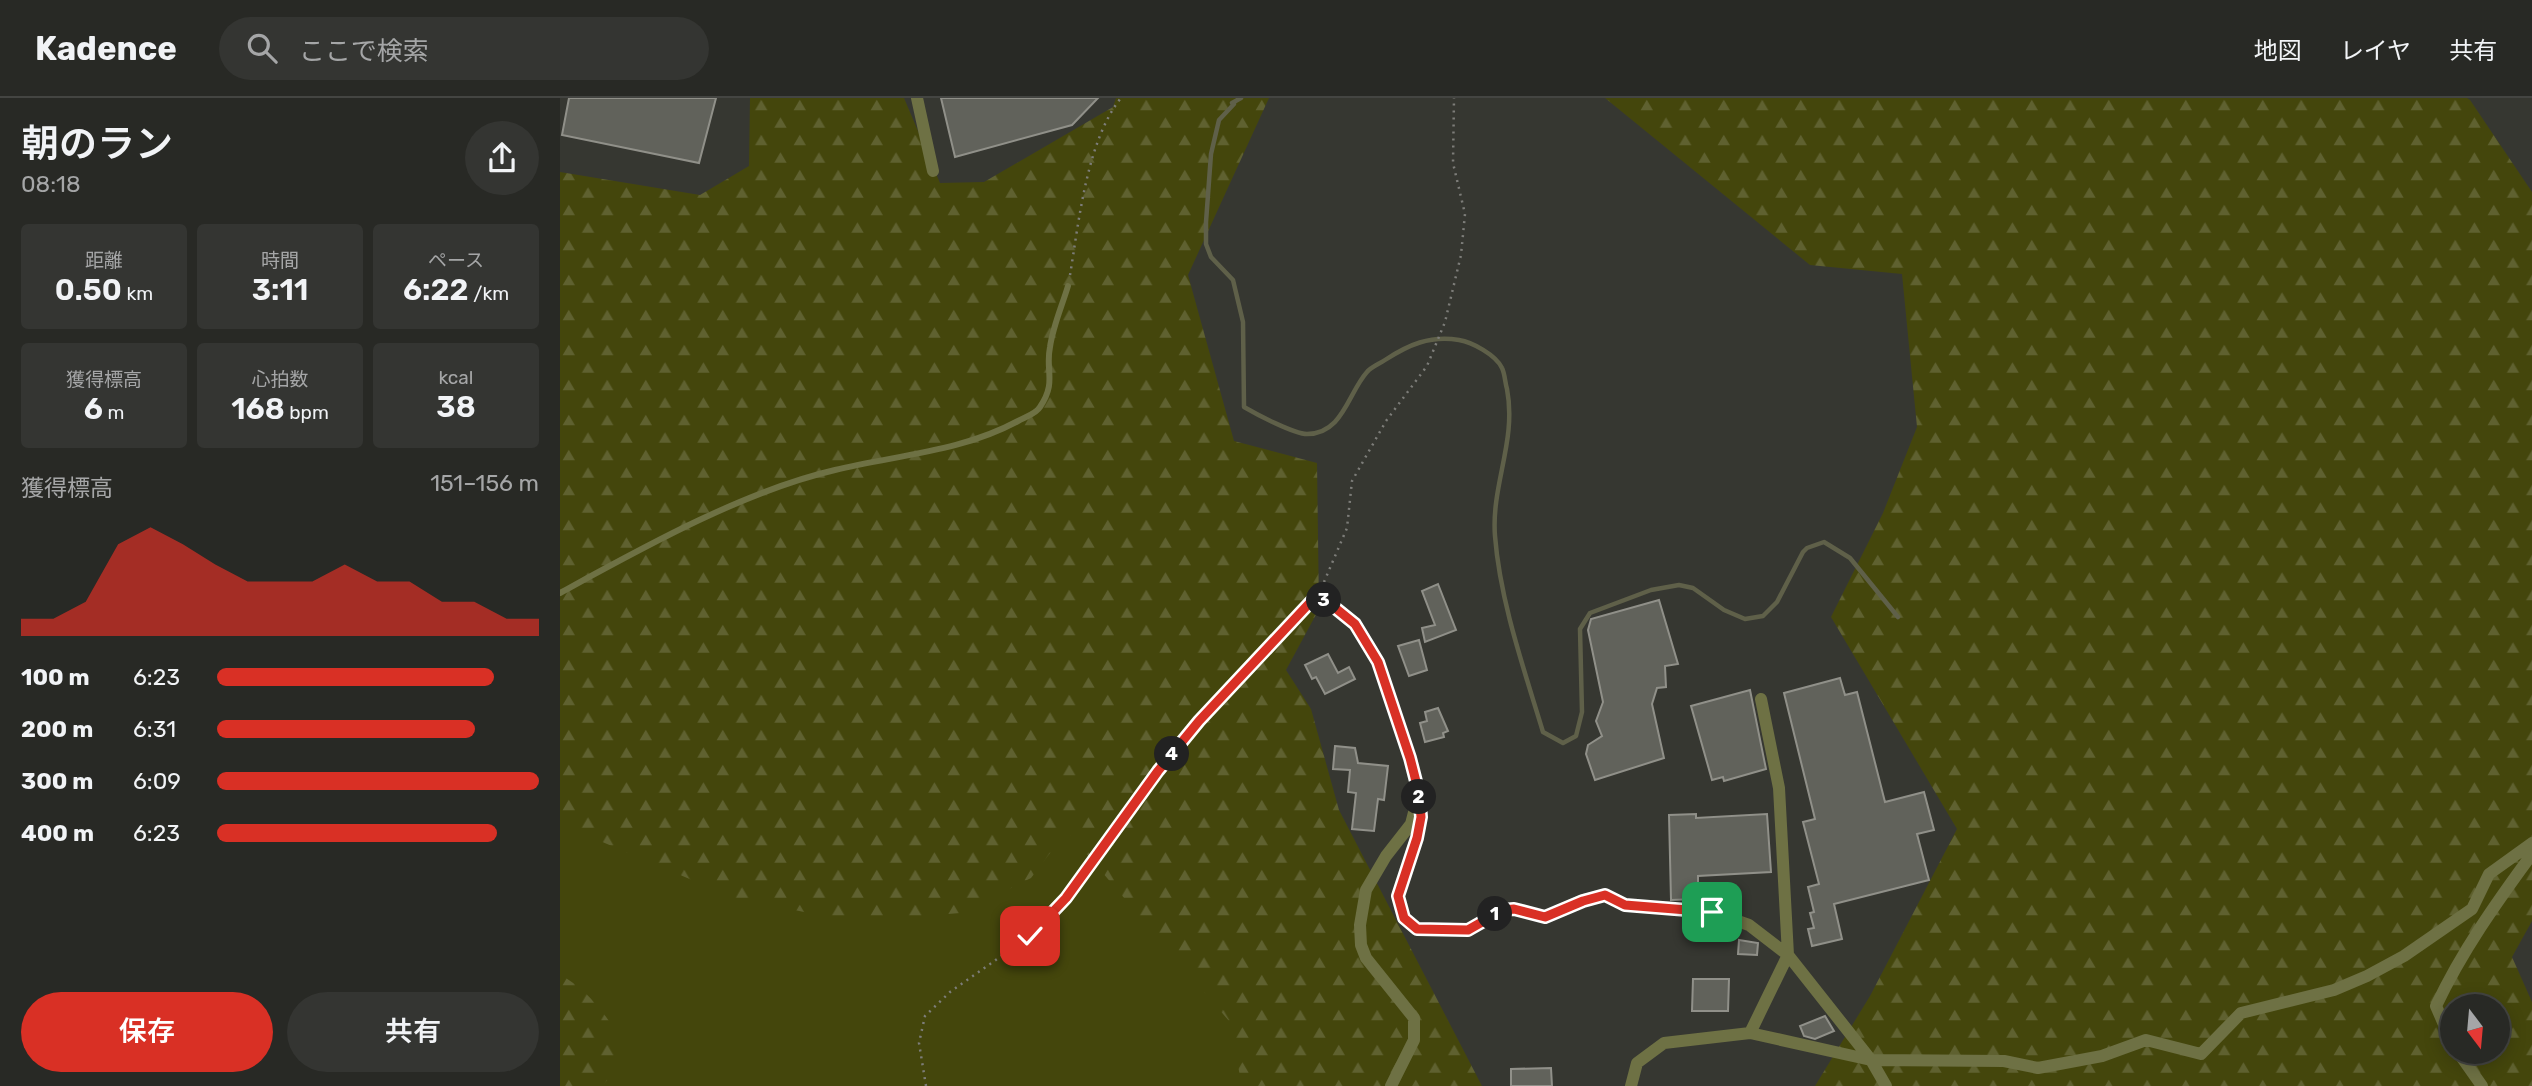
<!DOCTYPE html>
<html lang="ja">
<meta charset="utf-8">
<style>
:root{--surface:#282925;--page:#343532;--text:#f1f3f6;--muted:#a5a6a7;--line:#444542;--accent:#d93025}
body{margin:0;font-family:Rubik,"Noto Sans JP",sans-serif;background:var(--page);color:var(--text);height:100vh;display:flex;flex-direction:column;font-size:26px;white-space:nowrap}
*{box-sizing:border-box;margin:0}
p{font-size:23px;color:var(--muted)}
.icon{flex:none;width:38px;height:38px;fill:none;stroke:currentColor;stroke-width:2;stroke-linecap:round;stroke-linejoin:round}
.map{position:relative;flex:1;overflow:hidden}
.sheet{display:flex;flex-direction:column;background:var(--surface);width:560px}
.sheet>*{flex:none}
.needle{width:46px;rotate:164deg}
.controls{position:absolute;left:1880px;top:896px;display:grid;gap:14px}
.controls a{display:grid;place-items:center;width:70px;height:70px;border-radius:50%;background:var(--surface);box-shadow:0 4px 18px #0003,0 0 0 2px var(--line);font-size:35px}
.pin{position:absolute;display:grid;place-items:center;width:60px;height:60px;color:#fff;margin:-30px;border-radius:14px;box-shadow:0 4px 10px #0006}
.km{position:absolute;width:35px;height:35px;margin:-18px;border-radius:50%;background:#222;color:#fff;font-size:19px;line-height:35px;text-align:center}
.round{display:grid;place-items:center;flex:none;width:74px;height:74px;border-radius:37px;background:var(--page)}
.overview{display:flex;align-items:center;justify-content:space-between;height:119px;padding:0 21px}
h1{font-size:38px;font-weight:600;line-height:52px}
.figures{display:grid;grid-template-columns:repeat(3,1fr);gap:10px;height:119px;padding:7px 21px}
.figures div{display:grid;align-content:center;border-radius:7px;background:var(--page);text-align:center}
.figures b{font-size:30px;font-weight:600}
.figures small{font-size:19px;font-weight:400}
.figures p{font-size:19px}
.chart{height:196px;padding:14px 21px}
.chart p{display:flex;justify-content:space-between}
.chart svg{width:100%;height:126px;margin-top:7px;fill:var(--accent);opacity:.7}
.cta{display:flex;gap:14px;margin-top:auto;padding:14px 21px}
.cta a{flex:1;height:80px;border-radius:42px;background:var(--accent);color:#fff;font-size:28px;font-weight:600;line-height:80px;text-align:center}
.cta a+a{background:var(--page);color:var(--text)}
ul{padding:0 21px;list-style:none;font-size:23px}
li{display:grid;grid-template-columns:112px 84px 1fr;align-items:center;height:52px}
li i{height:18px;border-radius:9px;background:var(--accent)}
header{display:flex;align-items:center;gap:42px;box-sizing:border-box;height:98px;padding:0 35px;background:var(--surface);border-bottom:2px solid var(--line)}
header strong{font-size:33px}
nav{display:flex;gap:38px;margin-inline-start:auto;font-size:24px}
.search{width:490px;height:63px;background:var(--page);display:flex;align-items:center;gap:18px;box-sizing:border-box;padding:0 24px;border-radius:38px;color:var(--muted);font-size:26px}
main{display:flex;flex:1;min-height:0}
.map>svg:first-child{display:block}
.grass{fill:#44460c}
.forest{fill:url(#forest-firs);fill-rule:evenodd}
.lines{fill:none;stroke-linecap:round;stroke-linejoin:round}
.stream{stroke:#5f6049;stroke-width:4.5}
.building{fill:#61625b;stroke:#909089;stroke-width:2}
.path{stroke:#7d7d79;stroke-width:2.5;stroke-dasharray:2 5;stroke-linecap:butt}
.lane{stroke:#6e7144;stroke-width:6}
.street{stroke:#6e7144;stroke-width:12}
.route-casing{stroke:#fff;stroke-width:14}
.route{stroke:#d93025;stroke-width:9}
</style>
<header>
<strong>Kadence</strong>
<div class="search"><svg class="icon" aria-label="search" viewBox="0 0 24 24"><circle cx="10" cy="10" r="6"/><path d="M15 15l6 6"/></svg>ここで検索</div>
<nav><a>地図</a><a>レイヤ</a><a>共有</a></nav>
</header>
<main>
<section class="sheet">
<div class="overview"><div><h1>朝のラン</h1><p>08:18</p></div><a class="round"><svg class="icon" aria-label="share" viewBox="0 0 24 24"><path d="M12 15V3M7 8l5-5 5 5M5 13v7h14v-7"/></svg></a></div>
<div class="figures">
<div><p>距離</p><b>0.50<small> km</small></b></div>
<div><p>時間</p><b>3:11</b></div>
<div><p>ペース</p><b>6:22<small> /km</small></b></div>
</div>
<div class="figures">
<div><p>獲得標高</p><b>6<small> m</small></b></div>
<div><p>心拍数</p><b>168<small> bpm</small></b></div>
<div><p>kcal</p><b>38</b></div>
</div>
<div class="chart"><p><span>獲得標高</span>151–156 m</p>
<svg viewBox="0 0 160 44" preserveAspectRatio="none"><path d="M0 44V38L10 38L20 32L30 12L40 6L50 12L60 19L70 25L80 25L90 25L100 19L110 25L120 25L130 32L140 32L150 38L160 38V44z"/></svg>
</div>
<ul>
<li><b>100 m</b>6:23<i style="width:86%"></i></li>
<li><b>200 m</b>6:31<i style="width:80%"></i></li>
<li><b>300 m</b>6:09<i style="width:100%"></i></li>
<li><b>400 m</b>6:23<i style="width:87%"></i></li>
</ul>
<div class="cta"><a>保存</a><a>共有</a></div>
</section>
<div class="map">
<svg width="1972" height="988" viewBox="0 0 1972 988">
<defs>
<pattern id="forest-firs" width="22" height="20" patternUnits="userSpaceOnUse" patternTransform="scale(1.75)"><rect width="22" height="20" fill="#44460c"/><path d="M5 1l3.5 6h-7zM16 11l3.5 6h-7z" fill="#5f6130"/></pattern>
</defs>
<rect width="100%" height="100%" fill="#363731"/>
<path class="grass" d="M0 667 505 724 790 988H0Z"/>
<path class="forest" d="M190 0H344L380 85 424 84 553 9 556 0H709L628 177 674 343 757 365 759 511 726 572 751 611 779 712 922 988H682L669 923 507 733 471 780 400 815 292 824 172 799 0 726V74L140 97 189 68Z
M1045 0H1907L1910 2 1972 94V823L1952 859 1972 904V988H1255L1310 898 1397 731 1271 519 1323 415 1357 329 1342 176 1250 167ZM1892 908H1937V954H1892Z
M0 877C32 893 53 927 70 957L42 988H0Z"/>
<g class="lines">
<path class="stream" d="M681 0 672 5 674 6 659 22 651 56 646 124V146L651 159 673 182 683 224 684 309C696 316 734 336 747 336 783 336 788 295 807 274 811 269 819 266 825 262 848 247 870 237 899 242 912 244 936 257 942 270 945 276 945 285 947 291 957 343 931 387 935 438 940 503 964 571 983 634L1003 645 1016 638 1022 614 1020 531 1030 515 1091 492 1119 487 1133 490 1164 512 1185 521 1203 518 1217 504 1243 454 1247 450 1264 444 1290 460 1338 519"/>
</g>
<path class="building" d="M9 0H156L139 65 2 37Z
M381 0H538L512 27 395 59Z
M878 486 896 532 865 544 862 530 875 527 862 493Z
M1099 502 1118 566 1105 568 1106 589 1097 590 1092 606 1104 660 1035 682 1026 656 1028 647 1042 638 1036 623 1043 604 1028 532 1031 521Z
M859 542 867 572 849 578 838 548Z
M768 556 778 575 789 569 795 581 765 596 756 579 752 581 745 567Z
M1280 580 1285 597 1297 594 1325 704 1364 694 1374 732 1357 736 1369 782 1274 806 1282 841 1252 848 1248 831 1254 830 1250 815 1254 814 1248 789 1259 786 1243 724 1255 721 1224 595Z
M1190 592 1206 671 1164 683 1163 679 1152 682 1131 608Z
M878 610 888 633 883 635 884 639 865 644 860 625 867 623 865 614Z
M775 648 795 650 798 665 828 668 824 702 818 701 814 733 792 731 796 695 788 694 790 672 773 671Z
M1136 716V720L1207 716 1211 774 1138 778V801L1111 802 1109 717Z
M1179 842 1198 845 1197 857 1178 856Z
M1133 881H1169L1168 913H1132Z
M1265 918 1274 933 1255 941 1244 938 1240 928Z
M991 970 992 988H951V971Z"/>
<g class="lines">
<path class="path" d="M510 177C519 123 527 42 561 0
M764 484 787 430 792 383 826 323 867 268 885 224 901 157 905 116 893 65 894 0
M366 988 359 945 365 918 390 894 470 838 506 800 598 673 639 623 749 507"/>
<path class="lane" d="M0 495C82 450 184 393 275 372 336 357 401 354 458 323 465 319 476 316 480 309 497 284 485 273 490 249 493 228 502 208 508 188"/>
<path class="street" d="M357 0 373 73
M758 496 795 525 818 563 850 660 859 695 851 726 826 758 806 792 800 827 801 847 806 860 854 920V942L831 988
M859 695 861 719 857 740 838 798 844 820 857 831 908 832 943 812 954 811 985 819 1023 802 1045 797 1065 807 1152 814 1189 827 1228 857 1311 962 1326 988
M1190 935 1228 857 1219 690 1201 601
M1892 945 1876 908C1902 853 1936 805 1972 756
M1898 954 1922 988
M1071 988 1077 965 1104 945 1190 935 1311 962 1444 963 1478 970 1542 958 1586 942 1641 956 1681 915 1774 892 1807 878 1844 858 1912 811 1929 776 1972 745"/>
</g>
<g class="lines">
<defs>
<path id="route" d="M470 838 506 800 598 673 639 623 758 496 795 526 818 564 850 660 859 695 861 719 857 740 838 798 844 820 857 831 908 832 943 812 954 811 985 819 1023 803 1045 797 1065 807 1152 814"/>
</defs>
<use href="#route" class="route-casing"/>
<use href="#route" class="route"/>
</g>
</svg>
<div class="controls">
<a><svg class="needle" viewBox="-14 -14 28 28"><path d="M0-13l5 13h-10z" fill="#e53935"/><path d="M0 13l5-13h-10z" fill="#a5a6a7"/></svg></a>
</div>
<div class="pin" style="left:1152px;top:814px;background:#1e9e55"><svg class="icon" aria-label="arrive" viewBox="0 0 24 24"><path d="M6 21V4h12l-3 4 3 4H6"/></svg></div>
<div class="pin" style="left:470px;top:838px;background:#d93025"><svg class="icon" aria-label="check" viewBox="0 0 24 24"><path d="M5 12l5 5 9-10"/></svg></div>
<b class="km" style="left:935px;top:816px">1</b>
<b class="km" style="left:859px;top:699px">2</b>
<b class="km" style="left:764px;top:502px">3</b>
<b class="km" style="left:612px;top:656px">4</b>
</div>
</main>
